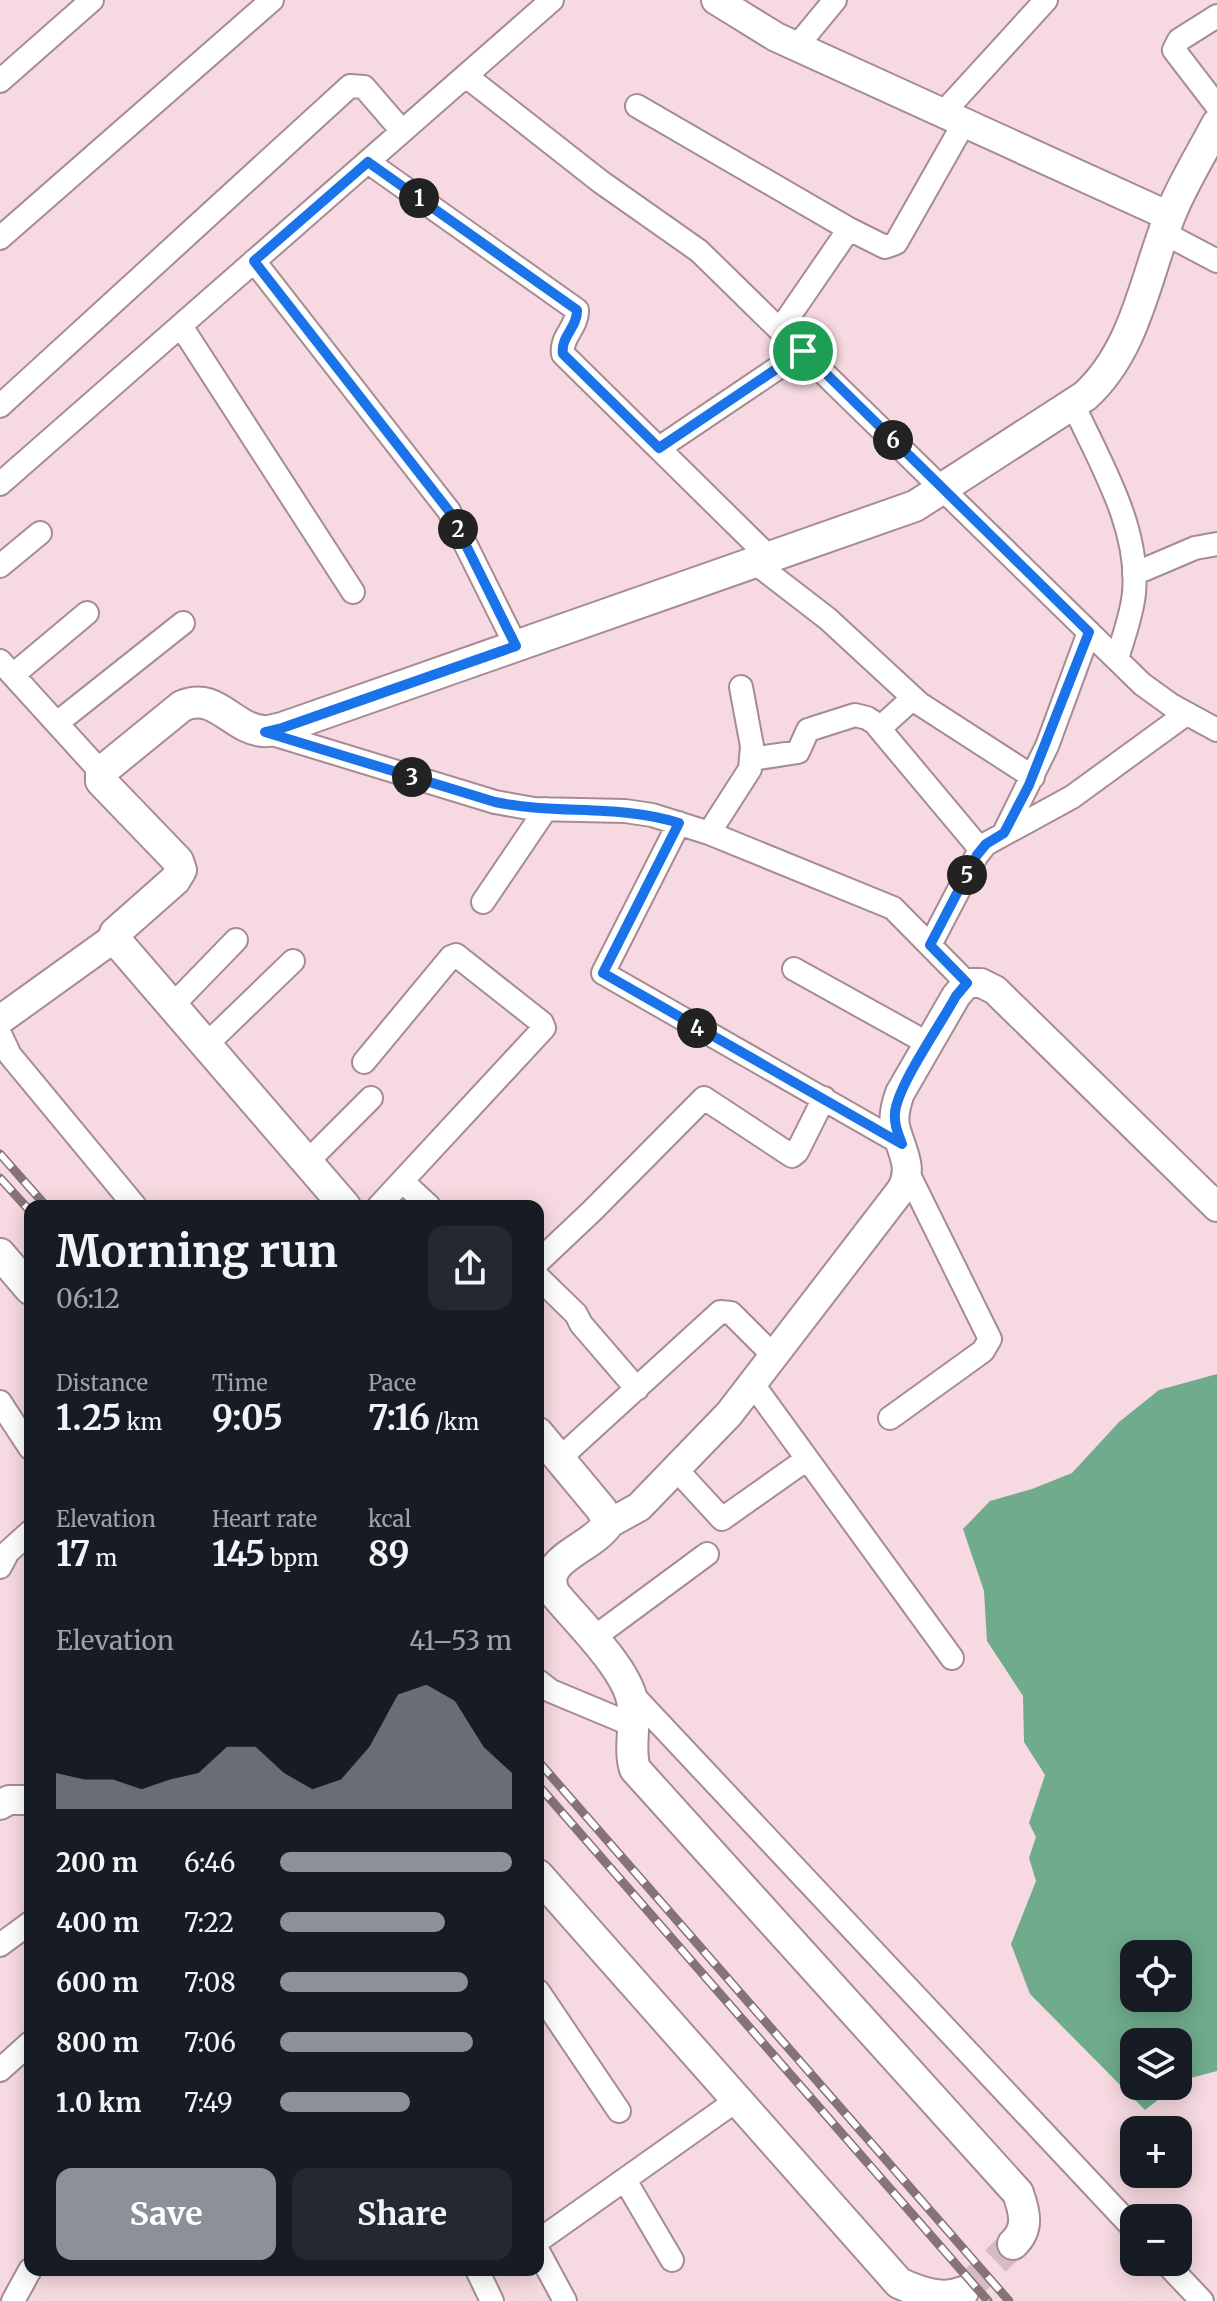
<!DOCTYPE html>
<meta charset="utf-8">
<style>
:root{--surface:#171b24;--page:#242831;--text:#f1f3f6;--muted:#9ea1a6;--accent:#8c9099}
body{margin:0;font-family:Merriweather,serif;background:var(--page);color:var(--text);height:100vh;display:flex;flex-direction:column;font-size:30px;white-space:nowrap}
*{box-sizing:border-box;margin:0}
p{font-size:26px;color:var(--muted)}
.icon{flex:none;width:44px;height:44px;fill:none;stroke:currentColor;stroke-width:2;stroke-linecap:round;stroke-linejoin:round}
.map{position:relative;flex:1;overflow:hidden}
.side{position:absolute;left:24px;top:1200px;width:520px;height:1076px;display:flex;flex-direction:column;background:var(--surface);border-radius:16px;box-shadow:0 4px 20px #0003}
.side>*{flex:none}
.tools{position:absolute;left:1120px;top:1940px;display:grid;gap:16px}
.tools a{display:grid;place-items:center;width:72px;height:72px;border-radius:16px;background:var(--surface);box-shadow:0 4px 20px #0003;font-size:40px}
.pin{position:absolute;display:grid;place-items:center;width:68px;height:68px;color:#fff;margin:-34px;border:4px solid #fff;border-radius:50%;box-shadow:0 2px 8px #0007}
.km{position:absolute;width:40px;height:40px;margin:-20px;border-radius:50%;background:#222;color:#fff;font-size:22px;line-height:40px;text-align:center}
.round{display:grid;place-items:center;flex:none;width:84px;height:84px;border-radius:16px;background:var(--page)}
.head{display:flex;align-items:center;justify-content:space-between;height:136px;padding:0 32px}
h1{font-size:44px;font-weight:700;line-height:60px}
.metrics{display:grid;grid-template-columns:repeat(3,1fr);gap:12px;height:136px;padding:8px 32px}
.metrics div{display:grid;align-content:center}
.metrics b{font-size:34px;font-weight:700}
.metrics small{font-size:22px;font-weight:400}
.metrics p{font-size:22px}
.chart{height:224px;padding:16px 32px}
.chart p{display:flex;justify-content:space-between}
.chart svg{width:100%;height:144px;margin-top:8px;fill:var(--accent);opacity:.7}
.button{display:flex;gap:16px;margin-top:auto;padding:16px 32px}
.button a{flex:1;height:92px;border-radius:16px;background:var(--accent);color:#fff;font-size:32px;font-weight:700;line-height:92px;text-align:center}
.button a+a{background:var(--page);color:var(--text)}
ul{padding:0 32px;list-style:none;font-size:26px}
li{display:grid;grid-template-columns:128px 96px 1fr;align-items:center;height:60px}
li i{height:20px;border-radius:10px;background:var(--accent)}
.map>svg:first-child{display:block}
.water{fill:#70ab8d;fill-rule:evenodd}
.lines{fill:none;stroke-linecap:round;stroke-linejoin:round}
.secondary-tunnel{stroke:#d6bcc2;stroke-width:30;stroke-dasharray:30 15;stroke-linecap:butt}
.minor-casing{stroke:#a68c92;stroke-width:26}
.tertiary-casing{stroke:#a68c92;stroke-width:32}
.secondary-casing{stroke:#a68c92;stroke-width:34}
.minor{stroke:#fff;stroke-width:22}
.tertiary{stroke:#fff;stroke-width:28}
.secondary{stroke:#fff;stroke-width:30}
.rail-casing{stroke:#857377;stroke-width:9}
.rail{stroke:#fff;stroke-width:6;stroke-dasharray:18;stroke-linecap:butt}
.route-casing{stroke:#fff;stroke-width:16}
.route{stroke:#1a73e8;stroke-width:10}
</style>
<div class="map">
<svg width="1217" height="2301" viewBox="0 0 1217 2301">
<rect width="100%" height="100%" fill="#f7dae1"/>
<path class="water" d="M1217 1374V2071L1183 2080 1178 2084V2042H1134V2086H1176L1145 2110 1030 1994 1011 1944 1036 1881 1029 1858 1036 1837 1029 1823 1045 1775 1024 1742 1023 1696 987 1641 984 1591 963 1529 990 1501 1032 1489 1072 1473 1119 1422 1159 1390ZM1134 1954H1178V1998H1134Z"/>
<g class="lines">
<path class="secondary-tunnel" d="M963 2292 1013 2244"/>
<defs>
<path id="minor" d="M1217 16 1179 40 1174 50 1217 106
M797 46 835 0
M466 76 601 182 699 251 1142 684 1171 705 1217 730
M0 81 92 0
M637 106 849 229 885 247 896 243 964 123
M943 113 1046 0
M368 162 577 310C578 327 560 337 563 354L769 557
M1164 233 1217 261
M0 238 272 0
M254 261 449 511 516 646
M181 326 353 592
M781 328 849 229
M1073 404C1099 461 1140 527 1134 593 1132 615 1123 638 1117 659
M0 406 350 86 364 87 402 131
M659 448 803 351
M0 484 552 0
M754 562 828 619 920 704 1033 777
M0 566 40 533
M1134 574 1195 548 1217 544
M0 661 101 772
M13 675 87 613
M57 723 183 623
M878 727 981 850
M266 732 495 802 534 809 625 811 652 815 709 833 893 908 967 983
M752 759 798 752 808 730 855 715 867 718 881 727 913 698
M679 823 603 973 902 1144
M709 833 750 769 752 746 741 687
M1004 833 1047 746 1089 632
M483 902 546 809
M930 945 977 855 986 844 1072 797 1186 714
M794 969 929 1044
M172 1006 236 940
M0 1034 10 1055 135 1206
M206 1045 293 961
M364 1062 451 957 456 955 542 1023 544 1028 379 1206
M307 1162 371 1098
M402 1181 429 1206
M538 1262 592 1211 704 1098 792 1156 797 1152 824 1098
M538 1277 576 1314 581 1324 637 1389
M752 1383 952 1658
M0 1402 30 1448
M890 1418 983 1351 990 1339 908 1173
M559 1459 720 1312 731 1313 774 1356
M676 1469 722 1519 807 1459
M0 1567 8 1552 30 1532
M592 1639 707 1554
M538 1681 551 1691 635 1726
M630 1692 1134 2229
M0 1945 30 1923
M538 1991 619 2111
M0 2070 30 2043
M625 2180 672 2260
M538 2241 737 2100
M538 2251 565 2301
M1165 2262 1202 2301
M477 2270 492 2301
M13 2301 30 2270"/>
<path id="tertiary" d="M716 0 776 37 1169 216
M0 1020 114 938
M608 1524 639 1507 729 1414 901 1190C915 1167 900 1149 895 1126 893 1115 896 1104 900 1093L956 996 967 983H981L995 990 1217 1207
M0 1805 9 1800H30"/>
<path id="secondary" d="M345 1206 114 938 115 933 175 880 181 870 178 861 101 781V772L182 706C216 691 231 728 263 731 269 732 276 729 282 728L915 506 1085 396C1135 351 1145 279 1169 218 1181 186 1201 155 1217 124
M0 1254 30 1289
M538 1433 602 1510 608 1524C589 1551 537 1559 555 1594 578 1622 625 1667 632 1700 637 1723 628 1748 635 1769L1018 2193C1025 2213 1029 2229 1013 2244
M538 1875 899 2283C919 2292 942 2301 963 2292"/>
</defs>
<use href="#minor" class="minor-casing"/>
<use href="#tertiary" class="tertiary-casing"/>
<use href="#secondary" class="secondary-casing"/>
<use href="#minor" class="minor"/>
<use href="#tertiary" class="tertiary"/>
<use href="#secondary" class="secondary"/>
<defs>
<path id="rail" d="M0 1154 46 1206
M0 1178 30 1211
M538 1761 1009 2301
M538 1785 988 2301"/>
</defs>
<use href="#rail" class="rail-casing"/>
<use href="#rail" class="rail"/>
</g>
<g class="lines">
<defs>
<path id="route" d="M368 162 577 310C578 327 560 337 563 354L659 448 803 351 1089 632 1029 785 1004 833 986 844 977 855 930 945 967 983 956 996C941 1024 897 1086 895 1113 894 1125 898 1133 902 1144L603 973 679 823C619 804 557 815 495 802L265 732 282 728 516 646 449 511 254 261Z"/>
</defs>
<use href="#route" class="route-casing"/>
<use href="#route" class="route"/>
</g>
</svg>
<div class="tools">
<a><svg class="icon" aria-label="locate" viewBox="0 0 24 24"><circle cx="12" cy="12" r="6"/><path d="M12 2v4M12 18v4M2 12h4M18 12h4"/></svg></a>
<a><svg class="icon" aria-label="layers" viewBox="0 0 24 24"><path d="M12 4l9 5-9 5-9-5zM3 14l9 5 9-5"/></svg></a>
<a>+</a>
<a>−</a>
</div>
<div class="pin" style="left:803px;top:351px;background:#1e9e55"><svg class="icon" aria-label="arrive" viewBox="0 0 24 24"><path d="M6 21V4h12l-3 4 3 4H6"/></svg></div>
<b class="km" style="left:419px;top:198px">1</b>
<b class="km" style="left:458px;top:529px">2</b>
<b class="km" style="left:412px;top:777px">3</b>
<b class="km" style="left:697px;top:1028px">4</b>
<b class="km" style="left:967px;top:875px">5</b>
<b class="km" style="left:893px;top:440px">6</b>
<section class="side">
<div class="head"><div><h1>Morning run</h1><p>06:12</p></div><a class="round"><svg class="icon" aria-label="share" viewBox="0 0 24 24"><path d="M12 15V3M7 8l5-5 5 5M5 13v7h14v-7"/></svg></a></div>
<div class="metrics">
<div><p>Distance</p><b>1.25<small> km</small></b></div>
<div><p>Time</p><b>9:05</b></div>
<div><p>Pace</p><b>7:16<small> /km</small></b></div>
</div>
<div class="metrics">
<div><p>Elevation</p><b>17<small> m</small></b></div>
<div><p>Heart rate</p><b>145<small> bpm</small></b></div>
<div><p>kcal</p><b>89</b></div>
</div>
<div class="chart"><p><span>Elevation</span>41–53 m</p>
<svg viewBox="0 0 160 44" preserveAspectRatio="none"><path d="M0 44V33L10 35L20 35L30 38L40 35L50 33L60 25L70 25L80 33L90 38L100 35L110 25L120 9L130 6L140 11L150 25L160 33V44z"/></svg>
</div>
<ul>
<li><b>200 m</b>6:46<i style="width:100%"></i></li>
<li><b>400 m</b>7:22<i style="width:71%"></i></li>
<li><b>600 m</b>7:08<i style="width:81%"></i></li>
<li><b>800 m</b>7:06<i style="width:83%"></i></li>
<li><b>1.0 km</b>7:49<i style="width:56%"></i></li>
</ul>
<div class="button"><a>Save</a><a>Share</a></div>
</section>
</div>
